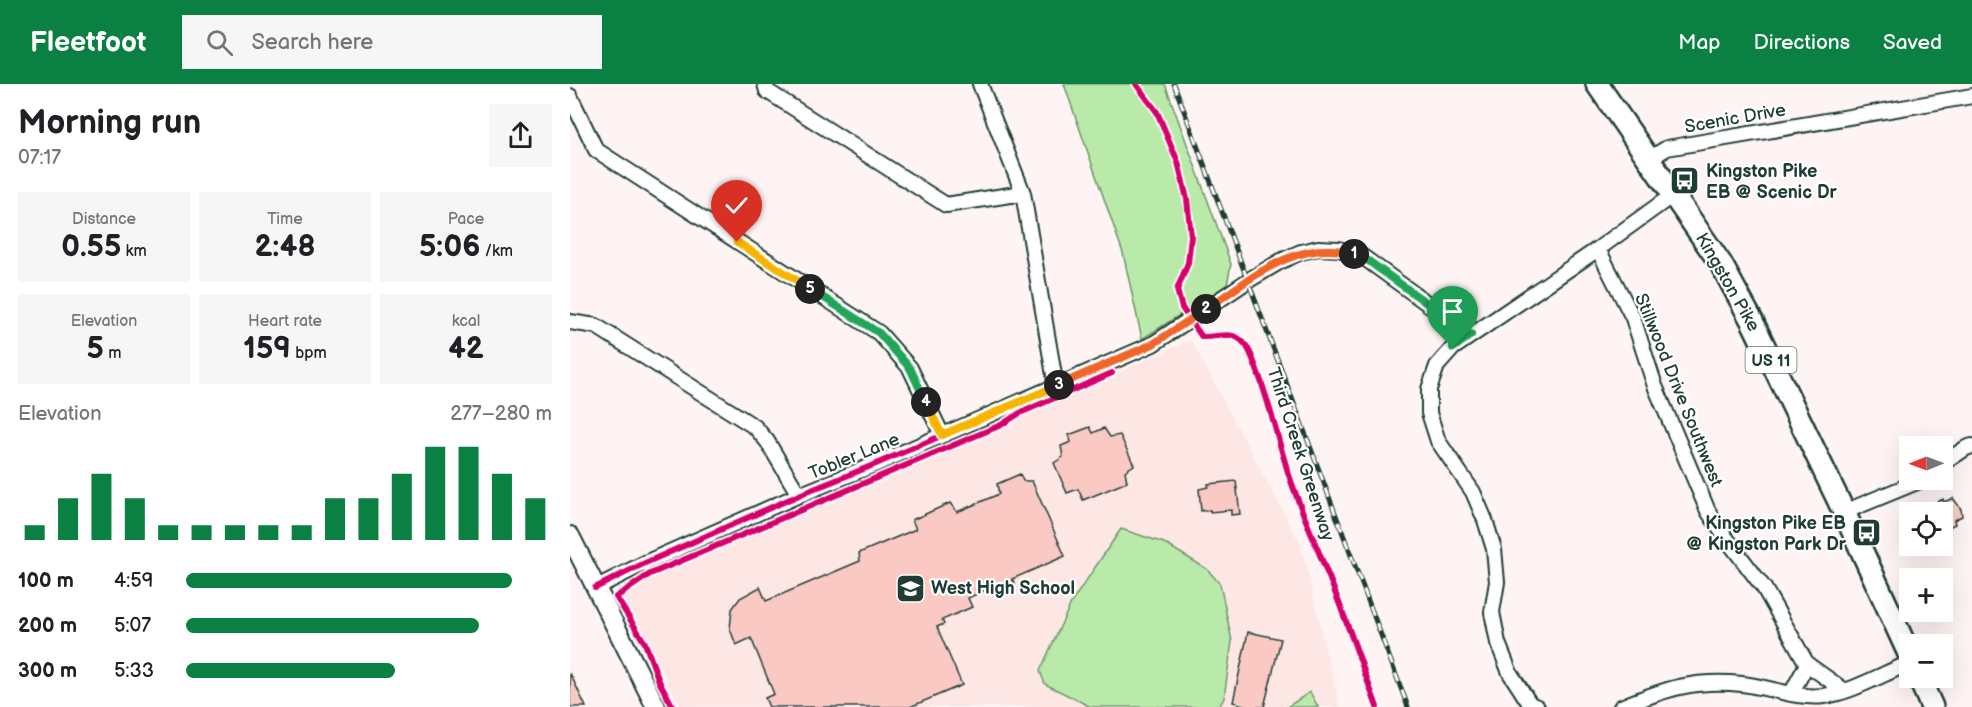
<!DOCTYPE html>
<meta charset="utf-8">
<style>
:root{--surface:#fff;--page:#f6f6f6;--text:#202124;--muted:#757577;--accent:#0b8043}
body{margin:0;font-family:"Balsamiq Sans",sans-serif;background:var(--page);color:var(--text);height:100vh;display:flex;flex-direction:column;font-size:22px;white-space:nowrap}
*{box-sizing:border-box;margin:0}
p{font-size:20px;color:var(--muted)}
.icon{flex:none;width:33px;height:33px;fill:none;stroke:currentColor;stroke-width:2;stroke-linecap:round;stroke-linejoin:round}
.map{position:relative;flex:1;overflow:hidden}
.sheet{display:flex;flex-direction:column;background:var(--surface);width:570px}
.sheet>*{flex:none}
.needle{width:39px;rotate:269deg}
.tools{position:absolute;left:1329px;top:352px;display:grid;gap:12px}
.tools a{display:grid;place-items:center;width:54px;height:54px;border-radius:0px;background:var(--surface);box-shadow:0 6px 24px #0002;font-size:30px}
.pin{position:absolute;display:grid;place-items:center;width:51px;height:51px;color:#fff;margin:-62px -26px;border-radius:50% 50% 50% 0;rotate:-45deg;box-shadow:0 0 6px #0007}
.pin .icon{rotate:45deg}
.km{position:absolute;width:30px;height:30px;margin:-15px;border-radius:50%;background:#222;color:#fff;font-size:16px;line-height:30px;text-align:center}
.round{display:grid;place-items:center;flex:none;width:63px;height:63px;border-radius:0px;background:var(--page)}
.overview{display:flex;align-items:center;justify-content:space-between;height:102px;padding:0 18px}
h1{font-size:33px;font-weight:600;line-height:45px}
.metrics{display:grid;grid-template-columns:repeat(3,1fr);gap:9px;height:102px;padding:6px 18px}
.metrics div{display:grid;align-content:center;border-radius:0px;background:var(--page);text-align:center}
.metrics b{font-size:30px;font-weight:600}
.metrics small{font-size:16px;font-weight:400}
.metrics p{font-size:16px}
.chart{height:168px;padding:12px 18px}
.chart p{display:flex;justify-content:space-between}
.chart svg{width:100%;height:108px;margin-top:6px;stroke:var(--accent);stroke-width:6}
ul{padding:0 18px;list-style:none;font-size:20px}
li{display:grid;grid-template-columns:96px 72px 1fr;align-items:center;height:45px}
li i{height:15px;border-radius:8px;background:var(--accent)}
header{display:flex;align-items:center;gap:36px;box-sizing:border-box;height:84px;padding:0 30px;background:var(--accent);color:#fff}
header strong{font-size:28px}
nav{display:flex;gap:33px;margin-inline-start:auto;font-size:21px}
.search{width:420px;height:54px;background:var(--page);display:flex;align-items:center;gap:15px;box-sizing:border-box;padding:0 21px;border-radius:0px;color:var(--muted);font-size:22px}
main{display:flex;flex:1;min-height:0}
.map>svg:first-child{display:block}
.built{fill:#fde7e5}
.green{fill:#baeaa9;stroke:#6c946e;stroke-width:1.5}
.building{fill:#fac9c3;stroke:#1f3d34;stroke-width:1.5}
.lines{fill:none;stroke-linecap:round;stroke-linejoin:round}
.street-casing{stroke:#1f3d34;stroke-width:18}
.secondary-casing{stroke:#1f3d34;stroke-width:22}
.primary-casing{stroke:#1f3d34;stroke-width:26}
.street{stroke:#fff;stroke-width:14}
.secondary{stroke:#fff;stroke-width:18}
.primary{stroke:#fff;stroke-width:21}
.rail-casing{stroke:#1f3d34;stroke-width:5}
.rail{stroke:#fff;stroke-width:3;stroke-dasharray:9;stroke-linecap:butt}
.cycleway-casing{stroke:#fff;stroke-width:10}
.cycleway{stroke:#d6006c;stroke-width:6}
.split-1-casing{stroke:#fff;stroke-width:12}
.split-2-casing{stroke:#fff;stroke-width:12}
.split-3-casing{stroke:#fff;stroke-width:12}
.split-4-casing{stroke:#fff;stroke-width:12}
.split-5-casing{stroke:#fff;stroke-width:12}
.split-6-casing{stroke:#fff;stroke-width:12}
.split-1{stroke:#22a559;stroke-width:8}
.split-2{stroke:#f0652b;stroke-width:8}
.split-3{stroke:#f0652b;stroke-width:8}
.split-4{stroke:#f5b400;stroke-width:8}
.split-5{stroke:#22a559;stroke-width:8}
.split-6{stroke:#f5b400;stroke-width:8}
.labels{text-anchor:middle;stroke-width:4.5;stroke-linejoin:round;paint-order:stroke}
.shield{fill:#fff;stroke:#627771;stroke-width:1.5}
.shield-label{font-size:16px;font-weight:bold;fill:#1f3d34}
.street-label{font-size:18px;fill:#1f3d34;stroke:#fff}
.poi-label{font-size:18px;font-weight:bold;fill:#1f3d34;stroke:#fff;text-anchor:start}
</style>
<header>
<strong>Fleetfoot</strong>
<div class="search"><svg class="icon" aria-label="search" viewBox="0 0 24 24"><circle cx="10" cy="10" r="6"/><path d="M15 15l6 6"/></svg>Search here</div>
<nav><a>Map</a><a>Directions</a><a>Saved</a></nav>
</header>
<main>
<section class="sheet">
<div class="overview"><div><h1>Morning run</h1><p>07:17</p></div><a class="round"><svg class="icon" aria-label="share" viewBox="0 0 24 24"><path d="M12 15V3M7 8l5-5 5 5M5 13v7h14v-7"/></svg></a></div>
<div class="metrics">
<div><p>Distance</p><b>0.55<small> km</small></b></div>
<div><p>Time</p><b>2:48</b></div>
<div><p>Pace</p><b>5:06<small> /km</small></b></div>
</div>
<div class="metrics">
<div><p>Elevation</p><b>5<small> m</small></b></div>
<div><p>Heart rate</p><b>159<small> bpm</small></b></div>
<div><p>kcal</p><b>42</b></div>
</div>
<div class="chart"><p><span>Elevation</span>277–280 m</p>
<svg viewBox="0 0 160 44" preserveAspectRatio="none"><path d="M5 44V38M15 44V27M25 44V17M35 44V27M45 44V38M55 44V38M65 44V38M75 44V38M85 44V38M95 44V27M105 44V27M115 44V17M125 44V6M135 44V6M145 44V17M155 44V27"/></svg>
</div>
<ul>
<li><b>100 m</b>4:59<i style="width:89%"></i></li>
<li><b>200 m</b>5:07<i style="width:80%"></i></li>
<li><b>300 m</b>5:33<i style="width:57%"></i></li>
</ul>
</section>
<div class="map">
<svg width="1402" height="623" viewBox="0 0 1402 623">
<rect width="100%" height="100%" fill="#fef4f3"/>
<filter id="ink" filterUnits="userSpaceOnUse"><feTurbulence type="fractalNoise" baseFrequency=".0167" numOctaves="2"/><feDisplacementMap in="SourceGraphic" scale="12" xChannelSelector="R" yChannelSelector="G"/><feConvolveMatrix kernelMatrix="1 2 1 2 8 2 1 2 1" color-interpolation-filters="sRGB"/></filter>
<g filter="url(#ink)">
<path class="built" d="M621 256 731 461 770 623H111L53 515 55 509 81 493Z"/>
<path class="green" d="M494 0H595L661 180 657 201 572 255 553 169Z
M551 445 594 459 637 485 650 500 662 557 654 614 649 623H521L475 600 470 587 501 519Z
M740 608 748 623H717Z"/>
<path class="building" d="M520 343 523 349 534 344 540 353 550 351 564 381 555 387 557 398 513 416 508 405 497 409 484 379 493 373 491 362 501 358 499 351Z
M450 390 453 397H462L495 472 442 495 445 500 424 509 422 503 398 514 402 523 372 536 374 540 367 543 392 601 340 623H199L195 614 204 610 181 554 166 561 160 545 162 525 170 514 190 503 196 517 290 477 289 469 346 445 342 436 380 419 387 428 429 410 427 400Z
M666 397 670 430 661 431V426L640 428V426L631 427 629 405 638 403V400Z
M1383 414 1391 425 1392 432 1384 436 1385 440 1372 446V429H1363L1359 422 1373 415 1374 418Z
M678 548 711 555 694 623H680L663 618Z
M0 589 16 623H0Z"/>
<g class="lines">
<defs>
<path id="street" d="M195 0 197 7 376 121 453 109
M410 0 453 109 486 303
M0 12 26 66 309 249 340 284 372 351
M1079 75 1097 64 1402 12
M1028 165 1063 234 1085 302 1138 427 1156 454 1194 504 1237 580 1275 607
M0 238 26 242 185 343 197 357 229 411
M1372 380 1396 364 1402 362
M1274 428 1352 396
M25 504 75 479 229 411 306 380 583 260 679 196 711 177 731 168 748 164 769 165 793 173 901 251
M1221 610 1237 580
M967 623 960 620 940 589 928 559 922 528 927 498 924 465 915 436 903 408 868 357 859 329V305L867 282 883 264 1028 165 1104 110
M1051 623C1095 605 1124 595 1172 600 1199 603 1226 615 1254 612 1283 608 1312 590 1340 579"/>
<path id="secondary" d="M0 452 86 623"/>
<path id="primary" d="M1027 0 1151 180 1182 237 1274 428 1340 572
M1349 594 1362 623"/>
</defs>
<use href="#street" class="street-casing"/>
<use href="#secondary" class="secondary-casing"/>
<use href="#primary" class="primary-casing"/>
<use href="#street" class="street"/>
<use href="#secondary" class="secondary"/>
<use href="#primary" class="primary"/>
<defs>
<path id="rail" d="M604 0 838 623"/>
</defs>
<use href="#rail" class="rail-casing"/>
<use href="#rail" class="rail"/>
<defs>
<path id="cycleway" d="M566 0 587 28 608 78 617 115 621 152 618 179 607 206 612 224 632 253C647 254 662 245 674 259 680 265 683 276 686 283 699 317 707 353 718 388 729 422 743 453 756 486 775 531 790 577 807 623
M25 504 75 479 229 411 306 380 583 260 679 196 711 177 731 168 748 164 769 165 793 173 901 251
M103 623 89 597 75 559 46 513 80 490 431 341 450 329 542 289"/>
</defs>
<use href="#cycleway" class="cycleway-casing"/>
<use href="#cycleway" class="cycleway"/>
</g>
</g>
<g class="lines" filter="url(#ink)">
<defs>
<path id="split-1" d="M784 170 793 173 901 251 883 264"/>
<path id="split-2" d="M636 225C679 196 729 152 784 170"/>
<path id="split-3" d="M489 301 583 260 636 225"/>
<path id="split-4" d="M356 318 372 351 489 301"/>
<path id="split-5" d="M240 205 309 249 340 284 356 318"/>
<path id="split-6" d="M167 158 240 205"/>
</defs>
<use href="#split-1" class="split-1-casing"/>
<use href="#split-2" class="split-2-casing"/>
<use href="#split-3" class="split-3-casing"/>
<use href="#split-4" class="split-4-casing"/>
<use href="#split-5" class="split-5-casing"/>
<use href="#split-6" class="split-6-casing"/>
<use href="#split-1" class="split-1"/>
<use href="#split-2" class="split-2"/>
<use href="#split-3" class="split-3"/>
<use href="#split-4" class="split-4"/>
<use href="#split-5" class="split-5"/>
<use href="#split-6" class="split-6"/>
</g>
<defs>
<symbol id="bus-square" viewBox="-11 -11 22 22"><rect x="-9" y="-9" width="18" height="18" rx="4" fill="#1f3d34" stroke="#fff"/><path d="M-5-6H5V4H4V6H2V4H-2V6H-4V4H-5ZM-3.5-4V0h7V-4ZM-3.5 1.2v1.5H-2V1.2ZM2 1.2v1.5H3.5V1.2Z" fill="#fff"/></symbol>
<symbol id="school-square" viewBox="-11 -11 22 22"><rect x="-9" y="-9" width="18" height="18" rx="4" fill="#1f3d34" stroke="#fff"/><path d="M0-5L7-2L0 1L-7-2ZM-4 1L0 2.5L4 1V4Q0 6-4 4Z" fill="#fff"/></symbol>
</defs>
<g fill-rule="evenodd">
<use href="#bus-square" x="1098" y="80" width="33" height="33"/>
<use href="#bus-square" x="1280" y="432" width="33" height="33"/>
<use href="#school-square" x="324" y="488" width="33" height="33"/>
</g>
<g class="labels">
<rect class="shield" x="1175.5" y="263" width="51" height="26" rx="4.5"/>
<g class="shield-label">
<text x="1201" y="282">US 11</text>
</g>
<g class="street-label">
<text transform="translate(1165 34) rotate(-10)" y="6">Scenic Drive</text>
<text transform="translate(1158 198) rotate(60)" y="6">Kingston Pike</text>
<text transform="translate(1109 306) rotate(68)" y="6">Stillwood Drive Southwest</text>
<text transform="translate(731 370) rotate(72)" y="6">Third Creek Greenway</text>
<text transform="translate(284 372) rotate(-22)" y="6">Tobler Lane</text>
</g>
<g class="poi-label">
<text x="1136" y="93">Kingston Pike<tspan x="1136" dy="21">EB @ Scenic Dr</tspan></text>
<text x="1276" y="445" text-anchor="end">Kingston Pike EB<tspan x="1276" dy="21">@ Kingston Park Dr</tspan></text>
<text x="361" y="510">West High School</text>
</g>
</g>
</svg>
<div class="tools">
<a><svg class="needle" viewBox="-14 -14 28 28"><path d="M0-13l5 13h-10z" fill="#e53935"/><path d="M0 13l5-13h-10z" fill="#757577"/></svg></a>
<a><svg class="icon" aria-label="locate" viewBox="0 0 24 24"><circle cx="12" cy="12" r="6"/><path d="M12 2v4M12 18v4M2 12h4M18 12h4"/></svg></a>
<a>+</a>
<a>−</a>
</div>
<div class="pin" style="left:883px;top:264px;background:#1e9e55"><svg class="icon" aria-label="arrive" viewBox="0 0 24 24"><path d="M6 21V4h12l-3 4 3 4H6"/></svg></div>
<div class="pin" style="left:167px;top:158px;background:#d93025"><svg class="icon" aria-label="check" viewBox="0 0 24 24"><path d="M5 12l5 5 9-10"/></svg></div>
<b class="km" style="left:784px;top:170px">1</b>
<b class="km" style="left:636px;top:225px">2</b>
<b class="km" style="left:489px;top:301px">3</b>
<b class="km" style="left:356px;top:318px">4</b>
<b class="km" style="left:240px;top:205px">5</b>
</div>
</main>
